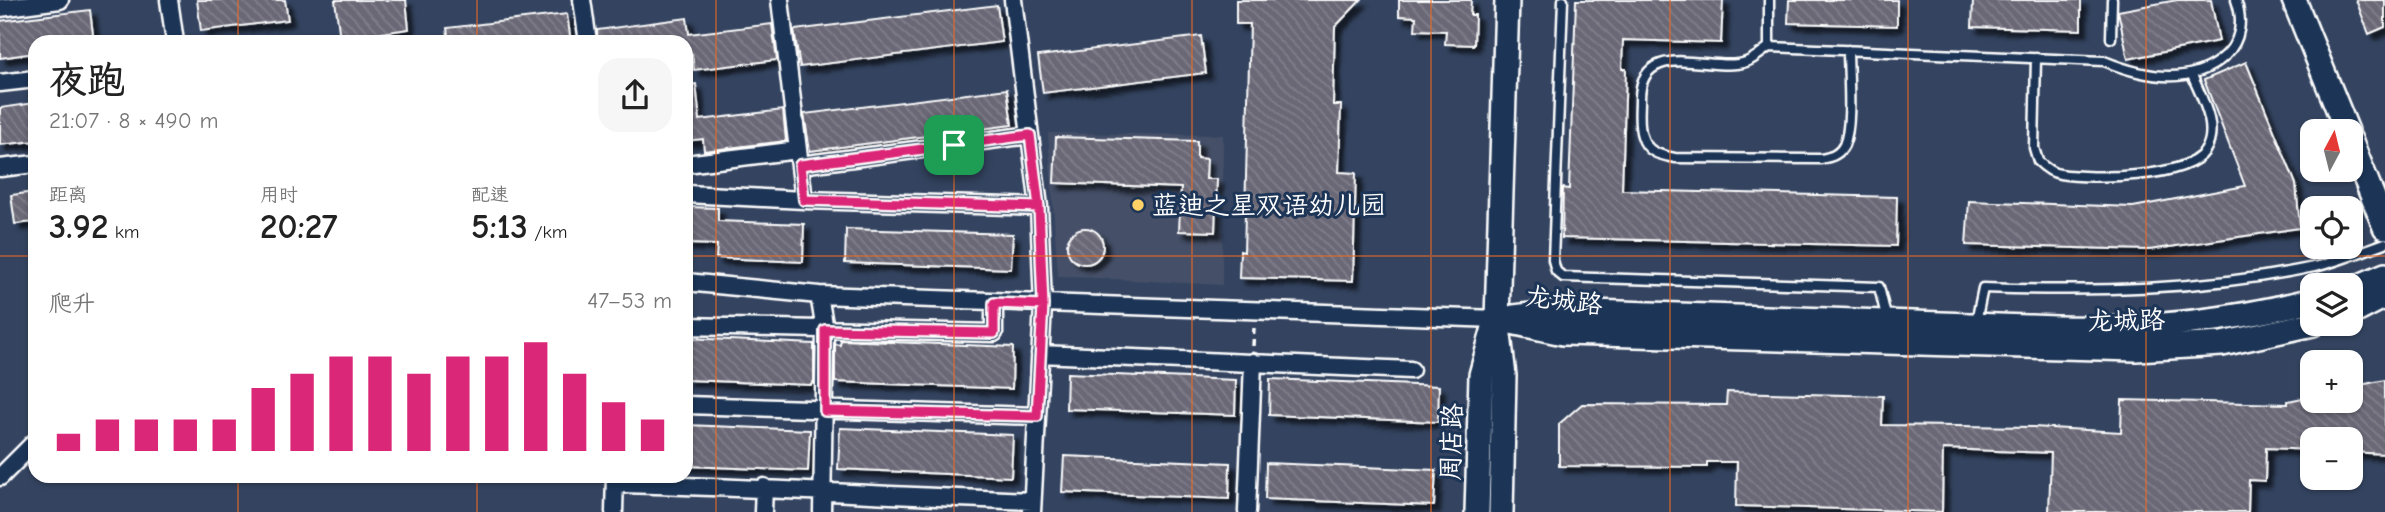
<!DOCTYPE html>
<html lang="zh">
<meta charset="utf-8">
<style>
:root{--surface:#fff;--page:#f6f6f6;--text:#222;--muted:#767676;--accent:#db2777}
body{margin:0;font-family:"Comic Neue","LXGW WenKai TC",sans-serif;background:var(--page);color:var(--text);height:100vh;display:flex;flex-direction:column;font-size:26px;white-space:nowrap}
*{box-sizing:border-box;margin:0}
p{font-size:23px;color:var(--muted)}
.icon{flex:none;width:38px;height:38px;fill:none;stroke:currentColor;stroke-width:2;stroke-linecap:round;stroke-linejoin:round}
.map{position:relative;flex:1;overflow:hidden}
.sheet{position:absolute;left:28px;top:35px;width:665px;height:448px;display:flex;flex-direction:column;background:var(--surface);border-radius:21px;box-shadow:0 2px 5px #0004}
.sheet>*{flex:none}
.needle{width:46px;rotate:7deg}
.tools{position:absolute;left:2300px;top:119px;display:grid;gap:14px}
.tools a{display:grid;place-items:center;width:63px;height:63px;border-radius:14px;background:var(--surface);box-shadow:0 2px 5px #0004;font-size:35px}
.pin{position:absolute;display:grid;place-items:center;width:60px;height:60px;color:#fff;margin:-30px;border-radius:14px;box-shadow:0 4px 10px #0006}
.round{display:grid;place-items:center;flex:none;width:74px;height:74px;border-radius:21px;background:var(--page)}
.headline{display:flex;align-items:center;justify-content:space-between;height:119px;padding:0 21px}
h1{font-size:38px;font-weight:800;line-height:52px}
.metrics{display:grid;grid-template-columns:repeat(3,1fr);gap:10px;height:119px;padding:7px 21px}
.metrics div{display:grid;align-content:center}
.metrics b{font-size:35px;font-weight:800}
.metrics small{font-size:19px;font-weight:400}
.metrics p{font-size:19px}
.chart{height:196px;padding:14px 21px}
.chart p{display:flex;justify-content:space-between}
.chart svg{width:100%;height:126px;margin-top:7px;stroke:var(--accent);stroke-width:6}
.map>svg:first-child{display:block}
.built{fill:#444f67}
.building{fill:url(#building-back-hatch);stroke:#fff;stroke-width:2;filter:url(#shadow)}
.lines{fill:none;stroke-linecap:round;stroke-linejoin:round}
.lane-casing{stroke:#fff;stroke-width:13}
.street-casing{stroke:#fff;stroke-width:21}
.secondary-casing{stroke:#fff;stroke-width:28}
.path{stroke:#fff;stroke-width:3.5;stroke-dasharray:7 5;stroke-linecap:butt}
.lane{stroke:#1d3557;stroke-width:8}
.street{stroke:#1d3557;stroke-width:16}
.secondary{stroke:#1d3557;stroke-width:23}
.route-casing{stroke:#fff;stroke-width:14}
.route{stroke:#db2777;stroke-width:9}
.grid{fill:none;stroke:#ea6a24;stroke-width:2;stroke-opacity:0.55}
.poi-dot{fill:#ffd166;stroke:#1d3557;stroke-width:2.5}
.labels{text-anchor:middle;stroke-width:6;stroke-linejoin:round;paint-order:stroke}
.poi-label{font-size:26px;fill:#fff;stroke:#1d3557;text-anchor:start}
.street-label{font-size:26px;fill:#fff;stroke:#1d3557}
</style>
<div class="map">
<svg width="2385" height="512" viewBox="0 0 2385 512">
<defs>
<pattern id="building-back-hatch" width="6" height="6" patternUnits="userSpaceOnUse" patternTransform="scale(1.75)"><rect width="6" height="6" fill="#6b6876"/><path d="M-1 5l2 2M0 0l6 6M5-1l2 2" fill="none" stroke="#817f8b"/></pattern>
<filter id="shadow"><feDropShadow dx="6" dy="6" stdDeviation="2" flood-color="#0009"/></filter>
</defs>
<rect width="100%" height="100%" fill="#344460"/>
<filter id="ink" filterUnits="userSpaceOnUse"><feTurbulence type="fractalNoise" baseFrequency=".0143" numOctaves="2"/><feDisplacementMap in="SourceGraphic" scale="14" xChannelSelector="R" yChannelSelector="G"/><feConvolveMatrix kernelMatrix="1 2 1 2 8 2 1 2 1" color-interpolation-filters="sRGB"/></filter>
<g filter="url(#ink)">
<path class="built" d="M1048 133 1223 135 1222 285 1058 276Z"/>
<path class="building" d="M197 0H285L288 20 201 31Z
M335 0H406L409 29 340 39Z
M1236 0H1361L1335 27 1333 105H1341L1339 172 1356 173 1353 281 1239 278 1240 251 1244 252 1250 24H1236Z
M1399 0H1471L1470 15H1475L1474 45 1445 44 1446 31 1415 30 1416 17 1399 16Z
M1576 0H1723L1721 43 1623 40 1622 69H1626L1622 190 1897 197 1896 246 1562 238 1563 188 1569 189Z
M1789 0H1897V26L1788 23Z
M1973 0H2081V30L1972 27Z
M2177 0H2211L2219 41 2128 59 2118 11Z
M2356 0H2385V27L2369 34Z
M997 5 1002 42 800 67 794 30Z
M90 10 94 42H35V53L0 58V21Z
M567 14 571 42H449L447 28Z
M687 18 689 34 772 24 777 60 694 70 692 54 686 55V42H598L597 30Z
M1201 36 1206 73 1043 93 1038 56Z
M2246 62 2296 184 2300 228 2149 250 1966 245 1969 201 2133 207 2245 186 2204 80Z
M696 84 700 120 783 110 786 141 704 151 703 139 686 141V85Z
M1007 89 1012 125 810 151 804 114Z
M35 103V141L0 145V108Z
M1056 137 1197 141V158L1207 159 1206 179H1217L1215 232 1179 231 1181 188 1054 183Z
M35 192V222L15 224 11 195Z
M686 207 718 208V221L804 224 803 262 716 258 717 245 686 244Z
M1067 246a18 18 0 1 1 36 0a18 18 0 1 1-36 0Z
M846 229 1013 234 1011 269 845 263Z
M686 338 814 344V381L811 385 686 380Z
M841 340 1013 347 1012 389 835 382V344L840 345Z
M1067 373 1236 380 1235 415 1066 409Z
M1270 379 1439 386 1438 422 1269 415Z
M2385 380V454L2350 452V439H2312V450L2266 448 2265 481 2249 480 2248 512H2049L2051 453 1943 449 1942 512 1736 506 1737 462H1707V467L1559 466V424L1582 404 1726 405 1727 392 1883 396 1882 425 2033 427 2121 432 2122 400 2288 404V401L2312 396V401H2350V387Z
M686 425 810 430 808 471 686 466Z
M840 428 1013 435 1011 477 838 469Z
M1064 456 1230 463 1229 499 1062 492Z
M1266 463 1436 470 1434 506 1265 499Z"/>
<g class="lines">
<defs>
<path id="lane" d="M1563 0 1553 260 1556 271 1563 277 1879 287 1887 320
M1769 0V47L2104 61C2143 77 2192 87 2226 55 2241 40 2243 20 2236 0
M2111 38 2112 0
M1769 47C1762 52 1754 59 1746 62 1714 74 1640 36 1640 99 1640 111 1638 124 1642 136 1647 153 1660 155 1675 158L1821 159C1831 157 1839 155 1844 145 1853 125 1848 74 1848 50
M2036 58 2034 148 2038 161C2044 167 2052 173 2060 174 2091 179 2186 179 2205 151 2220 128 2201 97 2192 75
M1976 322 1983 288C2095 292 2204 290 2314 267 2338 262 2362 251 2385 243"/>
<path id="street" d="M169 0 175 42
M582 0 588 42
M780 0 804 200 1039 207
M1013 0 1039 207 1043 305 1032 512
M0 8 60 0
M0 83 35 79
M686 164 798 150
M800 165 1030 135
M0 168 35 164
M686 194 804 200
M686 282 819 295 1497 319
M819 295 825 330 822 512
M686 326 994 333V303
M1040 354 1411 370
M686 405 1037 416
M0 477 35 442
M615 484C754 487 893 496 1032 501
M614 512 615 476
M763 512 764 487
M1247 512 1253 362"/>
<path id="secondary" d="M2294 0 2347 131
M2350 140 2385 227
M2350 290 2385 275
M2350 314 2385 296
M1514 317 1563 311 2057 328C2144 330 2228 322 2312 300
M1497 319 1563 333 2136 349 2222 344 2313 324
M1477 512 1481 375 1494 328
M1501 512 1504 376 1497 319 1507 0"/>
</defs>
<use href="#lane" class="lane-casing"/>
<use href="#street" class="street-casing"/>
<use href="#secondary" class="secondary-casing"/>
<path class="path" d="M1253 346 1254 328"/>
<use href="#lane" class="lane"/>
<use href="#street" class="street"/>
<use href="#secondary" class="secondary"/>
</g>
</g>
<g class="lines" filter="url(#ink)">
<defs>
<path id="route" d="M954 145 1030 135 1039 207 1043 305 994 303V333L825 330V411L1037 416 1043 305 1039 207 804 200 800 165 954 145"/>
</defs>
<use href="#route" class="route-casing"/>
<use href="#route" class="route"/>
</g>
<path class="grid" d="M238 0V42M477 0V42M716 0V512M954 0V512M1192 0V512M1431 0V512M1670 0V512M1908 0V512M2146 0V512M0 256H35M686 256H2385M238 476V512M477 476V512"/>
<circle class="poi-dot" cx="1138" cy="205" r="7"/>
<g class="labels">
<g class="poi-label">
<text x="1152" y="214">蓝迪之星双语幼儿园</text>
</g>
<g class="street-label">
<text transform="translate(1564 300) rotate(7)" y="9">龙城路</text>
<text transform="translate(2126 320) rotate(-1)" y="9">龙城路</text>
<text transform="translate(1451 442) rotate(-88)" y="9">周店路</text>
</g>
</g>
</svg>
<div class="tools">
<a><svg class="needle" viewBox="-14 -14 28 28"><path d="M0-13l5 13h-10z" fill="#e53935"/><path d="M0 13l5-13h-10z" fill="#767676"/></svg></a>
<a><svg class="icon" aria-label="locate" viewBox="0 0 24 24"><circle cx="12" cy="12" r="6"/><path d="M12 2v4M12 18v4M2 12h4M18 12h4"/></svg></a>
<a><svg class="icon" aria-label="layers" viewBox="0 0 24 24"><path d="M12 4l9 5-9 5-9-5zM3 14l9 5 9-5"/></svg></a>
<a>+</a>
<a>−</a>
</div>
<div class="pin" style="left:954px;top:145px;background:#1e9e55"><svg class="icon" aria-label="arrive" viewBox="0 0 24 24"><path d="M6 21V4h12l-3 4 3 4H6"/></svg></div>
<section class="sheet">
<div class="headline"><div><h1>夜跑</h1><p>21:07 · 8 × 490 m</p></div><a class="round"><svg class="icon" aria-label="share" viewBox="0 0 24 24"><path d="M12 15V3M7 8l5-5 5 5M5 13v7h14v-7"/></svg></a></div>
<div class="metrics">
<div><p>距离</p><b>3.92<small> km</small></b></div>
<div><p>用时</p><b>20:27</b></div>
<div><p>配速</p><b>5:13<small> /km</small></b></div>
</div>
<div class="chart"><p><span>爬升</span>47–53 m</p>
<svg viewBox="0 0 160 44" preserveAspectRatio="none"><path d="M5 44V38M15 44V33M25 44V33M35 44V33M45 44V33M55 44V22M65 44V17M75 44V11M85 44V11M95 44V17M105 44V11M115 44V11M125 44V6M135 44V17M145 44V27M155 44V33"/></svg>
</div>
</section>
</div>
